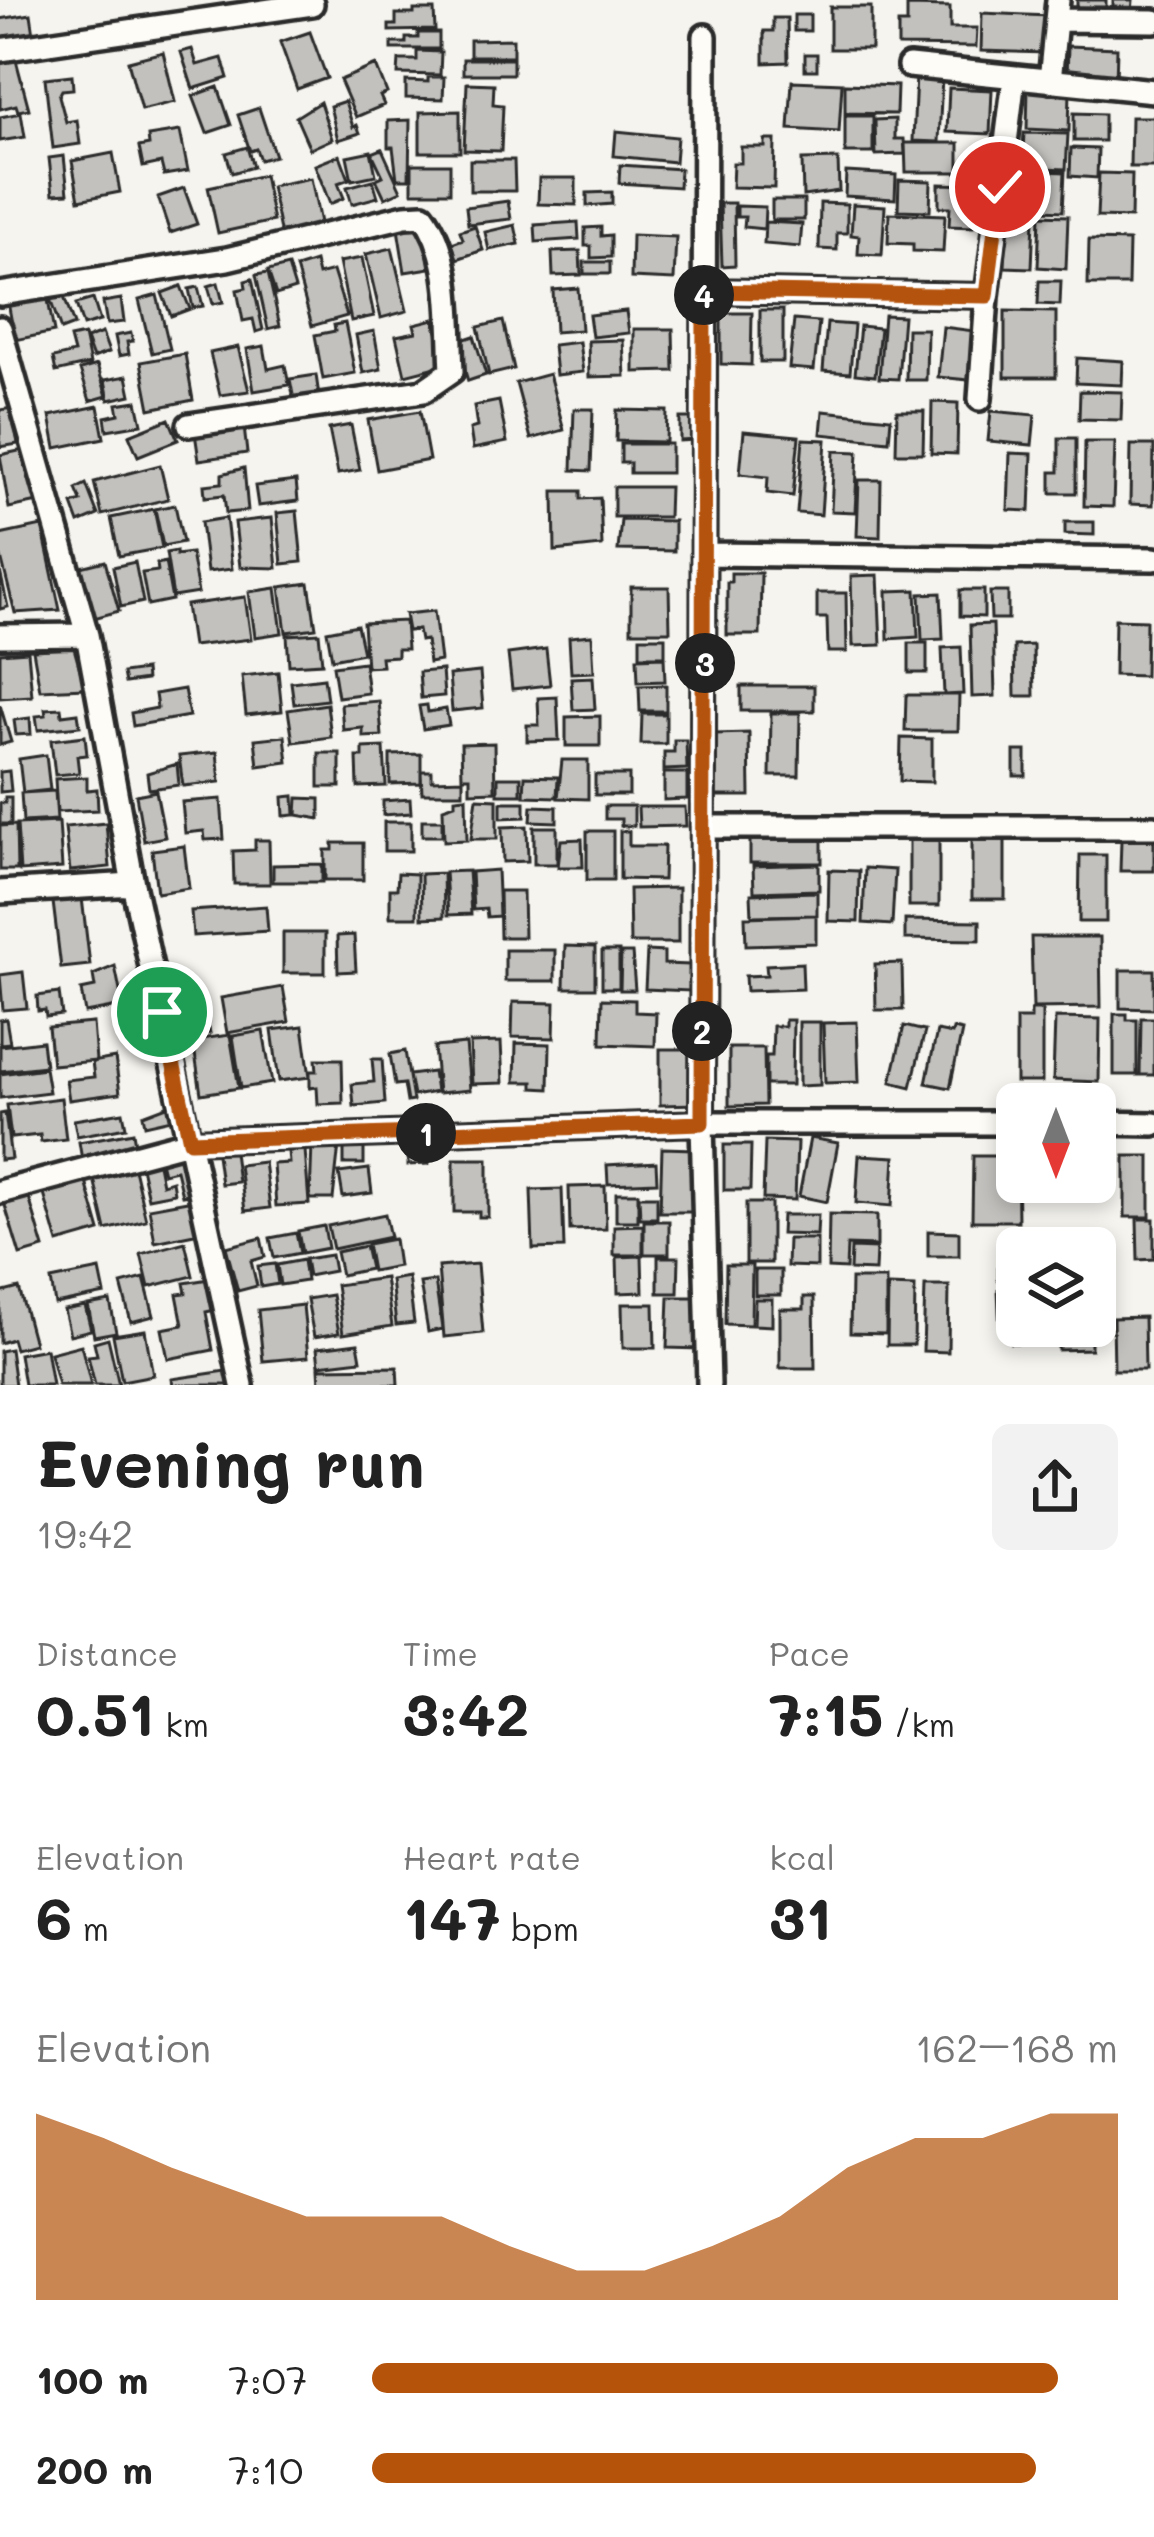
<!DOCTYPE html>
<meta charset="utf-8">
<style>
:root{--surface:#fff;--page:#f2f2f2;--text:#222;--muted:#767676;--accent:#b45309}
body{margin:0;font-family:Mali,sans-serif;background:var(--page);color:var(--text);height:100vh;display:flex;flex-direction:column;font-size:45px;white-space:nowrap}
*{box-sizing:border-box;margin:0}
p{font-size:39px;color:var(--muted)}
.icon{flex:none;width:66px;height:66px;fill:none;stroke:currentColor;stroke-width:2;stroke-linecap:round;stroke-linejoin:round}
.map{position:relative;height:1385px;overflow:hidden}
.drawer{display:flex;flex-direction:column;background:var(--surface);flex:1}
.drawer>*{flex:none}
.needle{width:78px;rotate:180deg}
.fabs{position:absolute;left:996px;top:1083px;display:grid;gap:24px}
.fabs a{display:grid;place-items:center;width:120px;height:120px;border-radius:18px;background:var(--surface);box-shadow:0 6px 18px #0003;font-size:60px}
.pin{position:absolute;display:grid;place-items:center;width:102px;height:102px;color:#fff;margin:-51px;border:6px solid #fff;border-radius:50%;box-shadow:0 3px 12px #0007}
.km{position:absolute;width:60px;height:60px;margin:-30px;border-radius:50%;background:#222;color:#fff;font-size:33px;line-height:60px;text-align:center}
.round{display:grid;place-items:center;flex:none;width:126px;height:126px;border-radius:18px;background:var(--page)}
.summary{display:flex;align-items:center;justify-content:space-between;height:204px;padding:0 36px}
h1{font-size:66px;font-weight:800;line-height:90px}
.metrics{display:grid;grid-template-columns:repeat(3,1fr);gap:18px;height:204px;padding:12px 36px}
.metrics div{display:grid;align-content:center}
.metrics b{font-size:60px;font-weight:800}
.metrics small{font-size:33px;font-weight:400}
.metrics p{font-size:33px}
.chart{height:336px;padding:24px 36px}
.chart p{display:flex;justify-content:space-between}
.chart svg{width:100%;height:216px;margin-top:12px;fill:var(--accent);opacity:.7}
ul{padding:0 36px;list-style:none;font-size:39px}
li{display:grid;grid-template-columns:192px 144px 1fr;align-items:center;height:90px}
li i{height:30px;border-radius:15px;background:var(--accent)}
.map>svg:first-child{display:block}
.building{fill:#c2c1be;stroke:#2b2b2b;stroke-width:3}
.lines{fill:none;stroke-linecap:round;stroke-linejoin:round}
.minor-casing{stroke:#2b2b2b;stroke-width:30}
.minor{stroke:#fdfcf7;stroke-width:21}
.route-casing{stroke:#fff;stroke-width:24}
.route{stroke:#b45309;stroke-width:15}
</style>
<div class="map">
<svg width="1154" height="1385" viewBox="0 0 1154 1385">
<rect width="100%" height="100%" fill="#f5f4ef"/>
<filter id="ink" filterUnits="userSpaceOnUse"><feTurbulence type="fractalNoise" baseFrequency=".00833" numOctaves="2"/><feDisplacementMap in="SourceGraphic" scale="24" xChannelSelector="R" yChannelSelector="G"/><feConvolveMatrix kernelMatrix="1 2 1 2 8 2 1 2 1" color-interpolation-filters="sRGB"/></filter>
<g filter="url(#ink)">
<path class="building" d="M1077 0H1106V13L1077 12Z
M1113 0H1133L1132 12H1113Z
M907 6 950 7V28H977L976 47 898 46V24H907Z
M830 7H871V49H830Z
M414 10H434L435 30 389 31V25H396V14H414Z
M982 13 1048 16 1046 53 981 51Z
M31 14 35 41 0 47V19Z
M794 15H810V31H794Z
M773 18H787L788 62 764 63V31H773Z
M310 32 327 78 297 89 280 42Z
M418 33H439V49H392V43H406V38H418Z
M513 39V56H470V40Z
M1068 46 1117 48 1116 82 1067 80Z
M192 49 197 65 222 58 228 78 193 89 181 52Z
M417 51 441 52 440 75 398 74 399 60H417Z
M163 52 175 102 141 110 128 61Z
M805 54H817V70H805Z
M463 59H513V74H463Z
M16 60 29 109 18 111 16 105 0 109V64Z
M376 65 387 93 380 96 384 105 356 117 340 80Z
M72 75 73 89 62 90 59 96 66 122 77 120 80 144 53 148 45 78Z
M916 75 942 76 939 142 913 141Z
M428 77H444L443 99 406 98V81L428 82Z
M792 81 842 83 839 132 789 129Z
M467 83 494 84 493 104 503 105 501 151 464 150Z
M845 84 897 86 896 114 845 113Z
M218 87 231 125 207 133 193 96Z
M949 88 992 90 990 134 947 132Z
M1028 88 1070 89 1069 131 1027 129Z
M345 101 353 127 357 125 360 133 338 140 330 106Z
M320 102 332 139 310 149 296 117Z
M259 108 275 156 260 160 256 149 250 151 238 115Z
M460 111V152H420V112Z
M21 113 25 137 0 141V117Z
M1074 113 1104 114V141H1074Z
M845 116H873V153H845Z
M1131 117H1154V167H1130Z
M895 119V139H904L905 154 876 155 875 120Z
M410 120 409 179H397L393 147H388V121Z
M180 131 188 171 164 175 161 163 143 167 139 147 149 145 148 136Z
M616 131 677 137 675 162 614 156Z
M1024 133 1068 134 1066 169 1022 167Z
M765 140H775L774 188 732 187 733 163H741V147H765Z
M905 143H959V172H906Z
M247 147 253 167 232 173 226 153Z
M1071 148 1098 149 1097 178 1070 176Z
M382 149 401 191 385 198 376 179 383 176 372 153Z
M371 151 376 175 352 180 347 156Z
M113 153 120 192 79 200 72 161Z
M340 155 349 179 338 183 344 198 330 204 315 165Z
M64 156 68 193 53 194 49 158Z
M838 159 839 191 803 196 802 160Z
M470 160H514L515 191H470Z
M412 164H450V192H412Z
M620 165 680 169 679 187 619 183Z
M1025 170 1065 172 1063 211 1023 209Z
M846 172 896 175 895 199 845 196Z
M1099 173 1132 174 1131 218 1097 217Z
M264 175 273 221 218 233 208 187Z
M311 178 321 228 281 236 271 186Z
M539 178H576V205L538 204Z
M373 180 378 197 352 204 347 187Z
M899 180 931 181 930 211 898 210Z
M939 184 974 185 973 227 949 226 950 207H939Z
M184 188 197 224 170 233 158 197Z
M612 192V204L587 206V193Z
M772 200H804V220H772Z
M508 201 511 219 468 224 466 207Z
M720 203H734L735 265 722 266Z
M820 203 847 204V233H837V250L819 249Z
M853 204 885 206 882 255 858 254 859 236 851 235Z
M737 206 765 207 764 229 744 227 745 217H737Z
M889 213 945 215 943 252 913 251V244L888 243Z
M1040 215 1068 216 1066 269 1038 267Z
M1007 218 1034 219 1032 268 1005 267Z
M578 222 579 239 536 242 535 225Z
M765 222 802 224 800 247 764 244Z
M422 225 430 268 405 272 398 229Z
M515 225 519 244 489 250 485 232Z
M475 226 483 250 457 259 452 243 463 239 460 231Z
M601 227V236L611 235V257L591 258V246H585V228Z
M632 235 676 237 674 280 631 278Z
M1089 240 1129 241 1128 285H1088Z
M392 248 407 311 381 318 366 254Z
M580 251 581 275 553 276 552 252Z
M362 258 374 316 351 321 339 262Z
M315 262 318 275 333 271 347 316 312 326 296 268Z
M584 262H610V274H584Z
M288 266 295 289 276 295 268 271Z
M268 273 280 326 268 329 256 275Z
M252 279 263 330 256 332 253 319 243 321 237 290 246 288 245 281Z
M1039 281H1061L1060 305 1038 304Z
M218 283 223 302 213 304 208 286Z
M181 286 190 309 171 316 162 293Z
M198 287 203 306 193 308 189 289Z
M578 288 581 330 555 332 553 290Z
M63 294 74 325 61 330 50 299Z
M47 295 54 332 15 340 8 302Z
M157 295 170 349 152 353 139 300Z
M93 299 100 321 83 326 76 304Z
M121 299 124 322 107 324 103 302Z
M760 310H783V362H760Z
M626 311 629 333 592 337 589 315Z
M1005 311 1056 312V377H1005Z
M721 313H752L751 365 721 364Z
M884 315 903 316 898 379 879 378Z
M434 319 444 365 405 375 396 336 416 332 414 324Z
M794 320 819 322 814 370 789 368Z
M503 321 514 369 489 375 478 327Z
M345 323 355 373 323 379 315 335 335 331 334 325Z
M827 323 854 325 850 373 823 371Z
M860 326 880 328 875 376 855 374Z
M943 327 974 331 969 380 938 377Z
M634 329H673L674 371 634 372Z
M907 329H927L926 380H906Z
M374 331 381 369 363 373 356 335Z
M102 333 109 352 93 358 86 339Z
M131 333 133 341 127 342 129 354 119 356 115 336Z
M84 335 90 364 56 372 53 358 74 353 70 338Z
M474 336 486 375 468 381 456 342Z
M623 340 625 376 589 377 588 341Z
M579 342 583 372 556 375 553 345Z
M264 346 268 369 285 365 289 385 254 391 247 349Z
M238 347 249 391 220 395 210 353Z
M185 354 193 400 150 409 141 362Z
M1077 358 1123 361 1122 385 1076 383Z
M97 365 107 396 90 401 80 370Z
M549 374 564 430 531 439 516 383Z
M316 375 319 396 294 400 290 379Z
M127 376 131 395 109 400 105 380Z
M1080 391 1122 392 1121 420 1079 419Z
M137 401 142 424 107 430 105 417 119 414 117 404Z
M499 401 507 442 473 449 470 429 477 427 474 406Z
M932 402 958 403 957 454 931 453Z
M98 406 104 438 56 448 50 416Z
M12 408 18 444 0 447V410Z
M574 409H593L591 471 572 470Z
M617 410 667 411 666 442 616 441Z
M420 411 429 460 377 470 368 420Z
M823 411 891 418 889 441 821 434Z
M897 411H924L923 453H896Z
M991 411 1035 415 1032 445 988 441Z
M680 418H695V440L680 441Z
M169 419 178 440 138 456 129 435Z
M351 425 360 470 338 474 329 429Z
M244 427 247 453 199 460 195 433Z
M744 431 799 436 793 496 767 493 768 477 740 474Z
M1059 438H1076V493H1051V472H1059Z
M803 439 826 440 821 515 797 513Z
M1085 442H1115L1113 507 1084 506Z
M621 444H671V473H630V463H621Z
M1131 445H1154L1153 505 1130 504Z
M28 449 38 502 9 508 0 455Z
M834 451 858 452 855 512 831 511Z
M1010 453 1032 454 1030 511 1008 510Z
M160 465 168 499 102 515 94 482Z
M244 468 248 511 226 513 224 495 205 497 204 485 222 483V474Z
M859 480H881L880 537 857 536Z
M296 481 298 501 258 506 255 486Z
M86 484 98 515 79 523 72 504 81 501 76 489Z
M614 487H669L668 517H614Z
M554 491H581V499L600 498 602 546 555 551Z
M175 505 183 542 163 546 155 509Z
M154 509 162 548 119 556 111 518Z
M297 511 302 562 282 564 277 513Z
M226 518 232 569 207 572 201 522Z
M272 518 277 568 240 567 235 522Z
M621 520 674 521V551L618 550Z
M1065 522H1094V535L1065 534Z
M42 526 60 610 15 613 0 553V535Z
M176 551V555L191 553 198 593 173 597 166 553Z
M105 561 119 611 87 620 73 569Z
M135 562 143 602 121 607 113 567Z
M165 562 172 600 148 605 142 573 158 571 157 564Z
M0 571 8 607 0 609Z
M731 573H761L760 635H727V582H731Z
M878 575 881 645 853 646 851 576Z
M309 583 316 628 286 632 280 587Z
M631 587H669L670 631H631Z
M276 588 282 633 255 637 249 592Z
M916 590 918 637 888 639 887 591Z
M960 590H984V617L960 616Z
M990 592H1008V619H991Z
M817 593H846L847 652H828L827 618H817Z
M941 593 943 639 922 640 920 594Z
M245 597 251 639 192 646 186 605Z
M434 611 440 661 429 663 426 640 420 641 418 630 408 631 405 614Z
M1115 619 1146 620 1145 676 1114 675Z
M405 621 407 649H397V656L381 657 382 666 366 667 363 623Z
M993 624 995 696 972 697 970 625Z
M357 625 363 653 332 659 327 631Z
M319 633 322 663 289 665 287 635Z
M592 635 594 672 571 673 569 637Z
M640 637H665V656H640Z
M909 643H927V673H909Z
M1033 645 1034 696H1015L1014 646Z
M961 647 963 694 944 695 942 648Z
M74 648 85 688 40 690 33 650Z
M546 649 550 685 512 689 508 654Z
M28 651 32 696 0 698V653Z
M664 657 665 681 638 682 637 658Z
M364 662 368 693 338 697 333 666Z
M145 670 146 680 125 683 123 673Z
M442 670 444 696 421 698 419 672Z
M278 672 282 711 246 715 242 676Z
M480 672 483 708 452 711 449 675Z
M593 677 595 709 573 710 571 678Z
M324 678 327 700 294 704 291 682Z
M666 685V711H640L639 686Z
M741 686H814V711H741Z
M184 689 189 716 133 726 131 713 157 708 155 694Z
M906 695H959L958 731H905Z
M557 697 559 740 527 741V725H539L538 698Z
M379 701 382 736 363 737V728L343 730 341 704Z
M327 704 331 737 293 742 288 710Z
M0 705 11 742 0 745Z
M427 705 428 712 446 709 449 725 423 729 419 706Z
M61 708 62 715 78 713 80 726 38 730 36 716 46 715 45 709Z
M771 713H800L799 776H770Z
M642 714H666V744H641Z
M600 716V746H566V717Z
M30 718 31 734 16 735 14 720Z
M749 733 750 796H715L714 734Z
M85 736 87 755 77 756 79 773 55 775 51 740Z
M285 736 288 762 258 766 255 739Z
M901 738 932 739V782L900 781Z
M674 740H686L687 769 664 770V752H674Z
M494 743 495 791 470 792V777H462L461 744Z
M384 747 386 786 358 787 357 757H363V748Z
M1014 751H1026V776H1014Z
M217 752 220 782 183 786 179 756Z
M319 753H340V787H319Z
M421 754V783L390 784V755Z
M46 755 50 790 23 793 19 759Z
M562 760H588V799L558 798Z
M177 764 179 785 149 789 147 773Z
M9 771 11 791 0 792V772Z
M421 771H432V780L463 779V793H422Z
M664 773H687V799L664 800Z
M595 775H629V795H595Z
M525 776 558 777 557 797 524 796Z
M87 777V790L97 789 98 810 57 812 55 779Z
M498 777H521V794H498Z
M55 791 57 820 23 822 21 793Z
M156 791 165 837 144 841 136 795Z
M294 796 295 815 284 816 283 797Z
M5 797H11V824H0V803H5Z
M466 797 467 840 444 841 443 808 455 804V798Z
M298 798 320 799V819L297 815Z
M477 798 497 799V839H471Z
M221 799 224 839 205 840 204 831 185 833 182 802Z
M410 799 411 813 383 815V801Z
M501 802H525V817L501 818Z
M532 806 557 807V822L531 821Z
M605 806H634V826H621V819H605Z
M638 807H685L686 826 639 827Z
M422 820H442V836H422Z
M59 822 62 868 20 871 17 824Z
M384 822H411V851H384Z
M106 823 110 867 70 871 65 827Z
M16 825 17 870H0V826Z
M527 826 528 861 503 862 502 827Z
M534 827H557V864H534Z
M587 831H613V880H587Z
M620 831H629V846H664L663 880 620 879Z
M750 836H822V863H750Z
M582 839 583 867H558L561 840Z
M255 840H269L270 884H234L233 851 255 850Z
M909 840H939V906H909Z
M972 840H1005V899H972Z
M1121 840H1154V871H1120Z
M333 843H363V880H325V850H333Z
M184 846 189 888 157 893 152 850Z
M1080 855H1106V922H1079Z
M322 864V882H273V865Z
M819 864V890L754 892 753 866Z
M865 868 895 870 892 925 863 923Z
M497 870 499 916 487 917 486 909 473 910 471 872Z
M829 870 859 871 858 922 828 921Z
M468 871 471 914 448 915 445 872Z
M398 873 417 874V917H390V889H397Z
M443 873 444 917 422 918 421 874Z
M678 888V943H630L629 889Z
M499 891H523L524 937H500Z
M817 892V915L752 916 751 894Z
M82 898 90 965 61 968 53 902Z
M266 906 268 931 193 936 191 911Z
M816 915V943L746 945 745 917Z
M905 920 980 921V940L905 939Z
M283 933H325V973H283Z
M354 935 356 971 338 972 337 936Z
M1031 937H1100L1101 1007 1033 1008Z
M565 946 595 947V988H564Z
M505 950H555V981H505Z
M602 951H619V988H602Z
M647 951 664 952V964L690 965V991L645 989Z
M621 953H632L635 990H620Z
M802 963 803 989 746 991 745 976 767 975 766 965Z
M902 963 903 1010H876L875 964Z
M115 966 123 1006 85 1013 81 990 95 987 93 975Z
M1120 970H1154V1009L1120 1008Z
M23 972 27 1008 3 1010 0 975Z
M283 987 289 1022 227 1033 221 998Z
M59 993 62 1015 46 1017 45 1010 38 1011 37 996Z
M201 994 210 1033 191 1037 184 998Z
M602 999 635 1000V1012L656 1013 655 1046 601 1044Z
M513 1002 555 1003 554 1038 512 1037Z
M1031 1010H1042V1082H1016V1019H1031Z
M1114 1014H1127V1020H1137V1075H1114Z
M1055 1018 1100 1019 1099 1082 1053 1080Z
M1141 1018H1154V1075H1140Z
M6 1019 10 1043 0 1044V1020Z
M785 1020H793L792 1085H766V1056H772L773 1026H785Z
M799 1022H820V1085L799 1086Z
M857 1022 859 1082 825 1083 823 1023Z
M93 1023 96 1061 52 1065 48 1027Z
M303 1026 310 1077 279 1081 272 1030Z
M904 1026 925 1031 911 1087 891 1082Z
M953 1029 962 1031 950 1088 926 1083 937 1031 952 1034Z
M263 1031 272 1083 241 1088 233 1036Z
M230 1035 239 1088 201 1094 193 1040Z
M42 1041 45 1066 0 1071V1046Z
M501 1042 503 1083 472 1084 470 1043Z
M516 1043 550 1044 549 1089 533 1088V1082H515Z
M466 1044 470 1090 438 1093 434 1047Z
M729 1048H764L765 1105 729 1106Z
M660 1049H697V1104L660 1105Z
M405 1051 413 1101 407 1102 404 1084 395 1085 390 1054Z
M115 1058 120 1093 69 1100 66 1080 94 1077 92 1062Z
M316 1059H342L343 1103 318 1104 317 1087 310 1088V1071H317Z
M372 1059H382L385 1103 354 1106 352 1084 374 1082Z
M45 1068 49 1092 0 1098V1074Z
M433 1072 436 1092 413 1096 409 1075Z
M61 1098 66 1139 41 1142 40 1135 11 1138 7 1105Z
M172 1104 176 1118 145 1125 143 1115Z
M123 1112 126 1127 77 1136 74 1120Z
M5 1113 11 1159 0 1160V1114Z
M133 1132 136 1150 82 1160 79 1142Z
M810 1138 838 1143 827 1202 799 1196Z
M765 1141 797 1142 795 1200 763 1199Z
M364 1142V1164H344V1143Z
M408 1142H429V1164L408 1165Z
M312 1144 339 1145 333 1199H310Z
M233 1145 238 1182 221 1184 216 1147Z
M724 1145H751L750 1190H724Z
M186 1146 196 1193 182 1195 176 1170 163 1173 158 1153Z
M662 1148 694 1149 692 1212H660Z
M305 1150 309 1204 276 1206 273 1164 289 1163 288 1151Z
M156 1154 162 1184 172 1181 174 1193 148 1198 139 1158Z
M859 1155 895 1157 892 1206 856 1203Z
M973 1156H1017L1018 1221H972Z
M1125 1156H1150V1217H1125Z
M454 1159H488V1217H479V1212H454Z
M132 1160 146 1220 106 1230 92 1170Z
M264 1162 270 1208 245 1211 239 1165Z
M656 1162 657 1182 608 1184 607 1165Z
M369 1169 372 1193 343 1197 339 1173Z
M84 1175 100 1231 58 1243 42 1187Z
M605 1186 606 1229 570 1230 569 1187Z
M562 1189 564 1248 533 1249 531 1190Z
M27 1191 44 1248 20 1255 3 1199Z
M616 1193H638V1221H616Z
M639 1196H657V1218H640Z
M198 1199 204 1232 155 1242 149 1208Z
M746 1203H771V1263H746Z
M385 1214 390 1237 333 1249 328 1226Z
M829 1214 877 1215V1246L847 1245 846 1269 828 1268Z
M782 1215H818L817 1235 781 1234Z
M1137 1219H1154V1259L1138 1260Z
M644 1221H669V1254H644Z
M643 1225V1255H614V1226Z
M324 1226 328 1248 302 1253 298 1231Z
M928 1231 959 1232V1256H928Z
M296 1233 300 1253 274 1258 270 1238Z
M1027 1235H1053V1248H1026Z
M1062 1237H1099V1279H1095V1248H1062Z
M261 1238 265 1257 251 1261 257 1286 238 1291 226 1247Z
M394 1239 398 1266 372 1271 367 1244Z
M788 1239H817V1267L787 1266Z
M185 1242 193 1276 149 1287 141 1254Z
M365 1246 370 1269 341 1275 336 1252Z
M998 1246H1024L1017 1248V1280H998Z
M851 1248 876 1249 875 1271 850 1270Z
M331 1255 334 1271 308 1276 305 1259Z
M642 1256 643 1292 618 1293 617 1257Z
M658 1257H679L678 1293H658Z
M303 1260 306 1281 280 1285 277 1265Z
M275 1264 278 1284 261 1287 258 1266Z
M477 1264 483 1333 444 1337 438 1267Z
M726 1265H752L751 1325 725 1324Z
M100 1270 105 1294 55 1304 51 1280Z
M755 1270H781V1295H755Z
M408 1277 414 1323 396 1325 391 1280Z
M144 1278 154 1316 131 1322 121 1284Z
M385 1278 392 1326 343 1334 336 1285Z
M209 1279 215 1310 206 1312 213 1350 168 1359 162 1329 183 1325 177 1294 186 1293 184 1283Z
M851 1279H886V1334L850 1333Z
M435 1281 442 1329 428 1332 420 1283Z
M888 1286 915 1287 914 1345H887Z
M925 1286H949L948 1352 923 1351Z
M19 1288 34 1344 15 1349 12 1339 0 1343V1293Z
M1017 1289V1326H1022L1023 1343H1011V1331L1000 1332 998 1290Z
M332 1295 339 1333 314 1337 307 1299Z
M669 1297H701L700 1349 667 1348Z
M804 1297H814L815 1368H780V1309H804Z
M755 1299H772V1326L754 1325Z
M110 1301 116 1332 94 1336 88 1305Z
M622 1304H654L655 1348H623Z
M303 1305 308 1357 263 1361 258 1310Z
M85 1306 91 1330 70 1335 64 1310Z
M1144 1317 1145 1370H1114L1113 1318Z
M1025 1326H1055L1056 1336 1025 1337Z
M1058 1326H1091V1349L1058 1350Z
M145 1330 153 1375 122 1381 113 1335Z
M108 1338 119 1385H95L88 1356 97 1355 94 1342Z
M358 1343 361 1360 319 1365 317 1348Z
M81 1345 91 1385H58L50 1353Z
M10 1349 15 1385H0V1351Z
M46 1349 52 1385H24L19 1354Z
M397 1367 398 1385H320L319 1368Z
M233 1370 236 1385H173L172 1379Z"/>
<g class="lines">
<defs>
<path id="minor" d="M1056 20 1154 21
M705 36 702 1123 709 1385
M0 50 312 4
M909 66 1154 91
M1050 81 1058 0
M704 291 987 296
M0 294 227 259 405 216 423 215C454 256 449 322 452 371L423 391 189 425
M0 328 87 635 133 884 242 1385
M980 399 987 296 1014 78
M706 554 1154 559
M0 636 87 635
M703 827H1154
M0 892 133 884
M1095 1123 1154 1124
M0 1192 191 1141 702 1123H1017"/>
</defs>
<use href="#minor" class="minor-casing"/>
<use href="#minor" class="minor"/>
</g>
</g>
<g class="lines" filter="url(#ink)">
<defs>
<path id="route" d="M162 1012 190 1141 702 1123 704 291 987 296 1000 187"/>
</defs>
<use href="#route" class="route-casing"/>
<use href="#route" class="route"/>
</g>
</svg>
<div class="fabs">
<a><svg class="needle" viewBox="-14 -14 28 28"><path d="M0-13l5 13h-10z" fill="#e53935"/><path d="M0 13l5-13h-10z" fill="#767676"/></svg></a>
<a><svg class="icon" aria-label="layers" viewBox="0 0 24 24"><path d="M12 4l9 5-9 5-9-5zM3 14l9 5 9-5"/></svg></a>
</div>
<div class="pin" style="left:162px;top:1012px;background:#1e9e55"><svg class="icon" aria-label="arrive" viewBox="0 0 24 24"><path d="M6 21V4h12l-3 4 3 4H6"/></svg></div>
<div class="pin" style="left:1000px;top:187px;background:#d93025"><svg class="icon" aria-label="check" viewBox="0 0 24 24"><path d="M5 12l5 5 9-10"/></svg></div>
<b class="km" style="left:426px;top:1133px">1</b>
<b class="km" style="left:702px;top:1031px">2</b>
<b class="km" style="left:705px;top:663px">3</b>
<b class="km" style="left:704px;top:295px">4</b>
</div>
<section class="drawer">
<div class="summary"><div><h1>Evening run</h1><p>19:42</p></div><a class="round"><svg class="icon" aria-label="share" viewBox="0 0 24 24"><path d="M12 15V3M7 8l5-5 5 5M5 13v7h14v-7"/></svg></a></div>
<div class="metrics">
<div><p>Distance</p><b>0.51<small> km</small></b></div>
<div><p>Time</p><b>3:42</b></div>
<div><p>Pace</p><b>7:15<small> /km</small></b></div>
</div>
<div class="metrics">
<div><p>Elevation</p><b>6<small> m</small></b></div>
<div><p>Heart rate</p><b>147<small> bpm</small></b></div>
<div><p>kcal</p><b>31</b></div>
</div>
<div class="chart"><p><span>Elevation</span>162–168 m</p>
<svg viewBox="0 0 160 44" preserveAspectRatio="none"><path d="M0 44V6L10 11L20 17L30 22L40 27L50 27L60 27L70 33L80 38L90 38L100 33L110 27L120 17L130 11L140 11L150 6L160 6V44z"/></svg>
</div>
<ul>
<li><b>100 m</b>7:07<i style="width:92%"></i></li>
<li><b>200 m</b>7:10<i style="width:89%"></i></li>
</ul>
</section>
